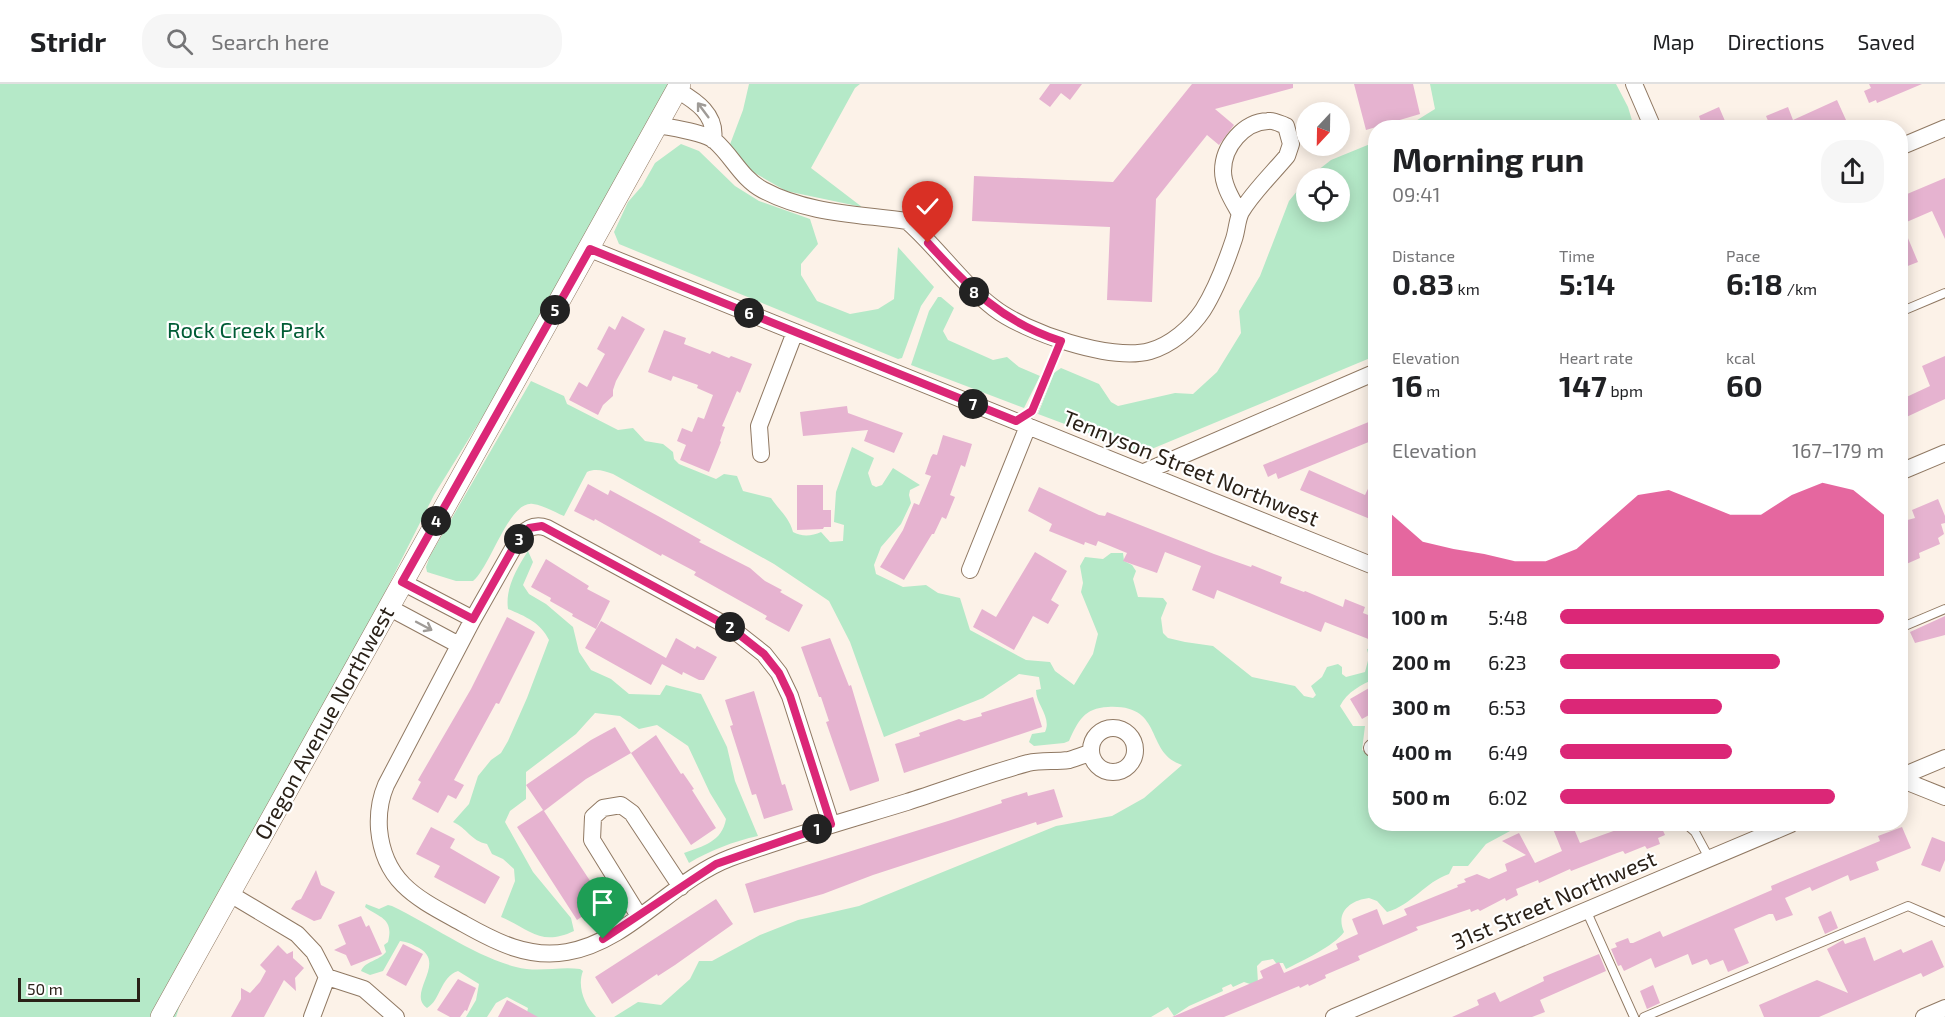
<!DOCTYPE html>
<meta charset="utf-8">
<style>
:root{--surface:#fff;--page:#f6f6f6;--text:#202124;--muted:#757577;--line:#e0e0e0;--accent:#db2777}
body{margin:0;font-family:"Exo 2",sans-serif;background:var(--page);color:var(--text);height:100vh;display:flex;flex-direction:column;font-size:22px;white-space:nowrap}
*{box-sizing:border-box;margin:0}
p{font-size:20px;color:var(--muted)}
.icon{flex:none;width:33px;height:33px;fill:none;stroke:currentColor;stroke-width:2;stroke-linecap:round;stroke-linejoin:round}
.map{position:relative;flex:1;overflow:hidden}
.drawer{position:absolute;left:1368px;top:36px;width:540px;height:711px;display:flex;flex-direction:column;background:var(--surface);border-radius:24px;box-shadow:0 3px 15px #0003}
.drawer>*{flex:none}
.needle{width:39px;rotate:202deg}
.tools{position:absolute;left:1296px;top:18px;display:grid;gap:12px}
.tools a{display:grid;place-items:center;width:54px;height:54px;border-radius:50%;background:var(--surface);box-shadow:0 3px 15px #0003;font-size:30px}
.scale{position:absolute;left:18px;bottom:15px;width:122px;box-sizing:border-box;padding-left:6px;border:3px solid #2a2118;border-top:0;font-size:16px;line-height:21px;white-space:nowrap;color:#2a2118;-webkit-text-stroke:4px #fff;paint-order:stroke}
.pin{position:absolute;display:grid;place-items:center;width:51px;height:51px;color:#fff;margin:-62px -26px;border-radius:50% 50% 50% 0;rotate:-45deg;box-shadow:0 0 6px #0007}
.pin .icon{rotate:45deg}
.km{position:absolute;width:30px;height:30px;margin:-15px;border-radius:50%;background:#222;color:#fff;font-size:16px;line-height:30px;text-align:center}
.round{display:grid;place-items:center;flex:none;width:63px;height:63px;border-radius:24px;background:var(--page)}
.head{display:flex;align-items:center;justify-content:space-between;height:102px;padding:0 24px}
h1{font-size:33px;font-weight:700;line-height:45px}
.figures{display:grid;grid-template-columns:repeat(3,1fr);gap:9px;height:102px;padding:6px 24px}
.figures div{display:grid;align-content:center}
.figures b{font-size:30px;font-weight:700}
.figures small{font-size:16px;font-weight:400}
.figures p{font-size:16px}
.chart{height:168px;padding:12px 24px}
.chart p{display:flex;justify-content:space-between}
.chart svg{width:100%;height:108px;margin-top:6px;fill:var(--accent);opacity:.7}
ul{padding:0 24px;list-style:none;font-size:20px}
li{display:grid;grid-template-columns:96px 72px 1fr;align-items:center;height:45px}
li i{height:15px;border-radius:8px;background:var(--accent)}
header{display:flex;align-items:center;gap:36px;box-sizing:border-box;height:84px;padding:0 30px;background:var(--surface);border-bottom:2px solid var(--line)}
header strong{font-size:28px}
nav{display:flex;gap:33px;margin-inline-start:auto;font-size:21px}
.search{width:420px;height:54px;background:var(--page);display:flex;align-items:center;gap:15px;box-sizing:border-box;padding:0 21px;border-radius:24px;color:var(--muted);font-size:22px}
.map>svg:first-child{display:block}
.green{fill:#b5e9c8}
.building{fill:#e6b3d0}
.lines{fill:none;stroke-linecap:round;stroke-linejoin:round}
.service-casing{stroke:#907963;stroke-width:10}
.minor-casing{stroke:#907963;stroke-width:18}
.tertiary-casing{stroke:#907963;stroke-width:22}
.service{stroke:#fff;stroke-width:8}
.minor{stroke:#fff;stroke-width:16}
.tertiary{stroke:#fff;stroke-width:21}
.oneway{stroke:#9f9b97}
.route-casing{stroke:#fff;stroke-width:12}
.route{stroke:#db2777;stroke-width:8}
.labels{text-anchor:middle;stroke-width:4.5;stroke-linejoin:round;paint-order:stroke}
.park-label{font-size:22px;fill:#005c35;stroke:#fff}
.street-label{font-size:22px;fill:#2a2118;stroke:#fff}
</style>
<header>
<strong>Stridr</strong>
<div class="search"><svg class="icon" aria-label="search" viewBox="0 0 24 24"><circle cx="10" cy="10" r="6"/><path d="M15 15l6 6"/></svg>Search here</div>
<nav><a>Map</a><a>Directions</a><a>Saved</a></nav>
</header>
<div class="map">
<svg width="1945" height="933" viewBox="0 0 1945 933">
<rect width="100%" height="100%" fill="#fcf2e8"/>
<path class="green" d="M0 0H671L517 277 434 411 368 542 208 834 176 933H0Z
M749 0H860L855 4 811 84 862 123 786 107 753 88 729 63 743 26Z
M1430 0H1616L1628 23 1634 43H1406L1435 25Z
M1375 58V272L1142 369 1038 330 1054 289 1061 284 1099 300 1111 318 1118 322 1175 309 1193 310 1217 288 1241 249 1239 227 1260 192 1289 117 1306 96V128H1340V94H1308L1331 76Z
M681 60 699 67 735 102 759 117 810 135 818 160 801 180V191L817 217 850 230 878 225 894 215 898 163 934 203 921 222 902 274 898 275 619 160 614 148 628 118 642 102 655 79Z
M938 213H941L954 224 943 247 948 256 993 276 1007 273 1019 283 1040 292 1024 324 911 281 929 227Z
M531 297 564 312 567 320 618 346 633 344 645 357 663 360 673 368 674 375 679 380 716 395 724 390 737 392 743 407 771 414C779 426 789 433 793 448 802 453 812 452 821 448L830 458 843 457 844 441 834 438 836 408 852 363 874 374 868 389 872 401 876 403 882 401 893 384 920 401 910 406 909 411 911 419 901 440 881 463 874 481 876 490 903 503 926 501 938 509 960 514 970 546 1026 576 1050 578 1055 587 1074 601 1093 570 1098 550 1081 508 1083 499 1080 482 1085 473 1103 475 1111 469H1123L1124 477 1132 481 1136 487 1133 495 1138 513 1163 514 1167 519 1161 534 1163 549 1168 554 1185 558 1213 562 1252 593 1295 602 1304 612 1313 614 1316 611 1311 602 1322 593 1327 583 1338 580 1342 583V590L1346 593 1365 588 1369 573 1367 565 1375 564V595C1362 600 1347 608 1340 622L1353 642H1365L1362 666 1375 675 1376 740H1523L1486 760 1468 782H1453L1449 790C1425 798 1412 821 1387 828L1377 817 1369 814C1351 816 1335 828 1344 848 1334 862 1302 877 1286 885L1283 879H1276L1273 875 1262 877 1257 882 1258 899 1253 901 1244 898 1233 903 1231 900 1222 904 1223 907 1189 922 1174 932 1168 923 1151 933H614L638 918 661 921 690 895 699 877H712L760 851 798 836 859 822 1056 742 1112 732 1144 714 1182 681C1144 669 1165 620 1108 623 1084 624 1078 637 1069 657L1064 659 1034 662 1029 658 1032 650 1045 648C1052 633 1036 621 1036 606L1041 605 1039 593 1019 590 983 614 884 653 850 558 829 517 774 480 613 390C604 387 596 384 587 388L564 432C554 428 543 421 533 420 509 416 491 482 473 497H456L427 488 426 483 430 472Z
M528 467 533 478 523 501 529 510 546 520 573 543 579 568 591 586 611 595 629 610 660 611 666 601 701 610 727 663 735 697 758 752C734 757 709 767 689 779L684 769C703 762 722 758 726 735L710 709 688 662 657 641 639 645 620 632 595 629 576 650 526 688V715L510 727 505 738 533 788 571 834 574 847C540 863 530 845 501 833L515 797 514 785 503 775 492 770 487 760C471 757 467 744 453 738L469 720 478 692 491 676 501 669 508 657 527 614 549 556C541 539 525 532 508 525 505 504 517 484 528 467Z
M366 820 379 825 388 821 392 822C432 841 474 872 516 883 538 889 559 882 580 885L583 887C577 902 584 921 596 933H526L528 924 507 913 496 919 487 933H466L476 916 479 900 458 887C440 893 441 916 427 924 405 909 451 877 415 862 410 859 406 858 400 857L383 887 370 891 361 887C365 877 379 877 386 868L384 861 388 858C394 834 380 834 365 823Z"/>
<path class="building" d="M1050 0H1082L1070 16 1061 9 1050 23 1039 15Z
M1192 0H1293V4L1215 25 1234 41 1219 61 1207 51 1156 115 1152 218 1107 216 1110 143 972 137 974 92 1113 98Z
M1354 0H1413L1420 30 1366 46Z
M1869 0H1922L1877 19 1876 16 1869 19 1864 7 1871 4Z
M1837 16 1846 36 1830 44H1771L1766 32 1788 23 1793 36Z
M1719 23 1725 37 1710 44H1703L1699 32Z
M1945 94V155L1932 127 1902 140 1918 178 1900 185V113Z
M622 232 645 245 616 297 613 306V312L603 321 598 331 569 316 579 298 587 303 605 270 597 265 609 242 615 246Z
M664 246 686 254 684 260 710 270 712 267 729 274 731 272 752 280 740 309 737 307 722 342 725 343 720 357 721 358 709 388 680 376 686 361 677 357 682 344 692 348 698 333 704 335 713 311 697 304 698 301 673 292 671 297 648 288Z
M1945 272V315L1900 336V316L1930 302 1922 282Z
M847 322 848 329 903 349 894 369 864 357 868 346 803 352 800 328Z
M1376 335V355L1278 395 1276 389 1268 393 1263 381Z
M943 351 972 360 965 383 961 381 950 411 955 413 946 435 942 433 934 450H932L904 496 880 483 903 446 914 419 919 421 931 392 925 390 931 373 933 370 937 371Z
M1309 386 1365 411 1376 388V422L1370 435 1300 406Z
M588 400 608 411 610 406 658 432 701 456 699 458 750 484 765 497 782 506 780 508 803 521 789 548 765 535 767 532 694 491 696 488 662 470 661 472 595 435 594 437 574 427Z
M797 401H823V426H831V443H824L823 445 797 446Z
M1039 403 1099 431 1105 432 1107 428 1214 470 1251 483 1252 481 1282 493 1280 499 1304 508 1305 507 1343 523 1345 515 1365 523 1363 529 1376 534V558L1325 538 1321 548 1217 506 1214 515 1192 506 1201 482 1165 468 1157 489 1123 477 1127 469 1098 457 1096 462 1085 458 1084 461 1049 447 1052 440 1028 427Z
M1938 415 1945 432V439L1941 440 1944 450 1938 454 1940 460 1919 469 1920 474 1904 481 1900 474V438L1915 434 1912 426Z
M1035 468 1067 487 1051 516 1059 521 1048 540 1033 532 1014 566 973 543 982 525 996 533Z
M546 475 589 502 587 505 610 517 596 545 572 532 573 530 550 517 551 514 531 503Z
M1945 532V551L1915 559 1910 548Z
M507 533 535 548 499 620 496 619 454 696 464 701 456 715 448 711 438 729 412 715 421 698 418 696 471 605Z
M601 537 666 574 676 554 695 565 697 562 717 573 704 596H699L683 588 682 591 662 580 651 601 585 564Z
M830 554 849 602 851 601 879 695V697L850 707 826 638 829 637 821 613H819L801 563Z
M1376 600V627L1362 635 1350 615Z
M754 607 782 701 785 700 793 726 764 735 756 710 752 711 730 642 733 641 725 616Z
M1033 613 1042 643 904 689 895 660 920 652 919 649 959 635 964 637 982 632 981 629Z
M615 643 631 669 586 695 544 727 604 818 577 836 517 743 543 726 526 701 591 656Z
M656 651 681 690 683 689 694 705 692 706 716 744 691 761 631 669Z
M1054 705 1063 733 1037 741 1036 738 873 791 823 810 754 829 745 800 948 737 1002 719 1001 716 1027 708 1028 712Z
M1566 740H1572L1580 759 1633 740H1660L1665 751 1658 754 1660 760 1647 765 1645 762 1625 770 1623 767 1617 769 1571 787 1570 785 1539 799 1538 796 1516 805 1518 811 1506 817 1505 814 1480 827 1478 825 1471 828 1470 825 1416 843 1418 846 1358 872 1360 876 1325 891 1326 894 1309 902 1308 900 1300 904 1299 902 1224 933H1172L1263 894 1260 887 1279 878 1284 889 1338 865 1336 860 1358 850 1352 835 1377 825 1383 841 1407 831 1404 825 1458 803 1457 801 1466 798 1464 795 1477 790 1489 795 1507 787 1505 780 1526 771 1502 757 1519 749 1535 779 1562 767 1553 745Z
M431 743 455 755 450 764 500 793 485 820 434 793 440 782 416 770Z
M1902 743 1911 764 1876 778 1879 786 1850 797 1848 791 1812 807 1810 803 1785 814 1793 831 1776 837 1773 830H1769L1734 845 1749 879 1728 888 1723 876 1710 881 1707 875 1692 881 1688 870 1655 884 1651 874 1624 887 1621 881 1618 882 1611 865 1617 863 1615 859 1628 854 1630 859H1633L1660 847 1663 853 1772 806 1771 802 1880 757 1878 752Z
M1932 753 1945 758V776L1940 788 1921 781Z
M316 786 321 801 335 808 321 835 314 837 291 825 296 817 301 815Z
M716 815 733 840 675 881 658 892 657 890 612 920 595 893Z
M1831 827 1838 844 1825 850 1818 833Z
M361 832 366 843 369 841 382 870 351 882 346 871 334 866 346 860 338 841Z
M1865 853 1874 877 1901 865 1903 869 1932 856 1944 883 1923 893 1921 889 1819 933H1764L1759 921 1817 896 1848 909 1827 865 1843 856 1845 860Z
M403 860 423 870 406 902 386 891Z
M278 861 287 870 293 867V874L304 884 295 894 296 907 284 896 264 933H231L241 915V904L250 909 260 898 266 887 260 881Z
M1599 870 1606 887 1540 916 1545 928 1532 933H1452L1479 921 1477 916 1495 908 1500 918 1544 897 1543 893Z
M458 895 476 904 467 927 465 926 460 933H450L437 926Z
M1653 901 1660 919 1647 925 1640 907Z
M507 916 538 933H498Z"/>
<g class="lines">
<defs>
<path id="service" d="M1900 228 1945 209
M1016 337 1033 327 1061 257
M1900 544 1945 525
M1686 740 1695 748 1709 774
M1586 826 1634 933
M1644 933 1908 822 1945 838"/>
<path id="minor" d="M1634 0 1653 44
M677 6C696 17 717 31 713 56
M658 41C672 44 704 48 715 57 733 73 741 94 763 106 808 130 859 130 907 137 938 164 961 199 994 224 1025 248 1111 278 1150 267 1171 261 1191 244 1203 226 1217 204 1226 179 1234 155 1237 146 1237 136 1241 128 1253 108 1272 90 1287 72L1291 60 1286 42C1280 40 1274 36 1268 37 1244 38 1223 62 1223 87 1223 102 1233 117 1240 130
M1900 63 1945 44
M590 165 1376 483
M761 370 759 342 795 248
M1144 388 1376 288
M1900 388 1945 369
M970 486 1028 342
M402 498 473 535
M388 523 459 561
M1091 666a22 22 0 1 1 44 0a22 22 0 1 1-44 0Z
M1372 664 1376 661
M1900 693 1945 674
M1900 695 1945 713
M831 740 790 612 779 589 764 570 731 544 547 444C536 440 528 443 520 452L473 535 386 701C380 715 378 730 379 745 384 801 421 816 464 840 496 858 529 875 567 868 630 857 672 796 730 774 788 753 848 736 907 718 948 705 987 690 1028 679 1042 676 1055 678 1069 676 1076 674 1083 671 1090 669
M230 810 297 850 314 868 327 893 364 905 396 933
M639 832 592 756 593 733 603 724 621 721 632 729 681 803
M312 933 327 893
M1334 933 1791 740
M1924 933 1945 924"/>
<path id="tertiary" d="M161 933 680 0"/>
</defs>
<use href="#service" class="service-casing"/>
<use href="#minor" class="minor-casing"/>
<use href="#tertiary" class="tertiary-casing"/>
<use href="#service" class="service"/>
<use href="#minor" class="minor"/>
<use href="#tertiary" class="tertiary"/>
</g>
<defs><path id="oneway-shaft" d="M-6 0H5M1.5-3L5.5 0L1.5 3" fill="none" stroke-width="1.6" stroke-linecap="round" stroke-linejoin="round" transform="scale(1.5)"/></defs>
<g class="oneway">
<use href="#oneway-shaft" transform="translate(703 26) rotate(-127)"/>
<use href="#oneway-shaft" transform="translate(424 542) rotate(28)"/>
</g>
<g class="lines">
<defs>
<path id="route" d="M603 855 716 780 831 740 790 612 779 589 764 570 731 544 542 442 529 444 520 452 473 535 402 498 590 165 1016 337 1032 327 1061 257C1002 238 969 204 928 159"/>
</defs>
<use href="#route" class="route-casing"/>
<use href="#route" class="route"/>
</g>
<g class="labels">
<g class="park-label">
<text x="246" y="254">Rock Creek Park</text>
</g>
<g class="street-label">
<text transform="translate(1191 384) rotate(22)" y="8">Tennyson Street Northwest</text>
<text transform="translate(324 639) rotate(-61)" y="8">Oregon Avenue Northwest</text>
<text transform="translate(1554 816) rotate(-23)" y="8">31st Street Northwest</text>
</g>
</g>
</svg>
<div class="tools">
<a><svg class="needle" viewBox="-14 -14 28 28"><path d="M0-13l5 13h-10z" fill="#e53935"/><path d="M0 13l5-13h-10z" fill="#757577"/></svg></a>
<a><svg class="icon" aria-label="locate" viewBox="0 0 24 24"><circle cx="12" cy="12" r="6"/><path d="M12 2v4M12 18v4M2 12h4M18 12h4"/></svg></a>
</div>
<div class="scale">50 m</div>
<div class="pin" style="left:603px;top:855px;background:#1e9e55"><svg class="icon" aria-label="arrive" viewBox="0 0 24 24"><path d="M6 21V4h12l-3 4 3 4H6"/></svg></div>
<div class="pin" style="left:928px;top:159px;background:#d93025"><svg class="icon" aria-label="check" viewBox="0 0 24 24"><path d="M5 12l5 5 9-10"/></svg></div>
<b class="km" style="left:817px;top:745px">1</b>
<b class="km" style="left:730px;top:543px">2</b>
<b class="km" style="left:519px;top:455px">3</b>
<b class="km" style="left:436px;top:437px">4</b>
<b class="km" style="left:555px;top:226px">5</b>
<b class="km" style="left:749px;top:229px">6</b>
<b class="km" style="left:973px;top:320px">7</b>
<b class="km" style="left:974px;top:208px">8</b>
<section class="drawer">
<div class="head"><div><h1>Morning run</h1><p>09:41</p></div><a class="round"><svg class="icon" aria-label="share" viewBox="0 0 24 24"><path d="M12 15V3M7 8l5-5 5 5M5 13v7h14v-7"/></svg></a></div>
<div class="figures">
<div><p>Distance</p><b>0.83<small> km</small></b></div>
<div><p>Time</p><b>5:14</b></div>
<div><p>Pace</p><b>6:18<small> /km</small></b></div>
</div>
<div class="figures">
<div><p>Elevation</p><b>16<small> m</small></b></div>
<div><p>Heart rate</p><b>147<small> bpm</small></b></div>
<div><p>kcal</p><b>60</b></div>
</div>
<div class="chart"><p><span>Elevation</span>167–179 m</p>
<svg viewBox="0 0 160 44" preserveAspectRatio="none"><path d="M0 44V19L10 30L20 33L30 35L40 38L50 38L60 33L70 22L80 11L90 9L100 14L110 19L120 19L130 11L140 6L150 9L160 19V44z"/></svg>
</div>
<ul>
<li><b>100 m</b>5:48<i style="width:100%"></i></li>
<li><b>200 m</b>6:23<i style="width:68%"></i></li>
<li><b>300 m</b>6:53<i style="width:50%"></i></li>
<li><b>400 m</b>6:49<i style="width:53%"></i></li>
<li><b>500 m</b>6:02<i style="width:85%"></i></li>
</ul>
</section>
</div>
